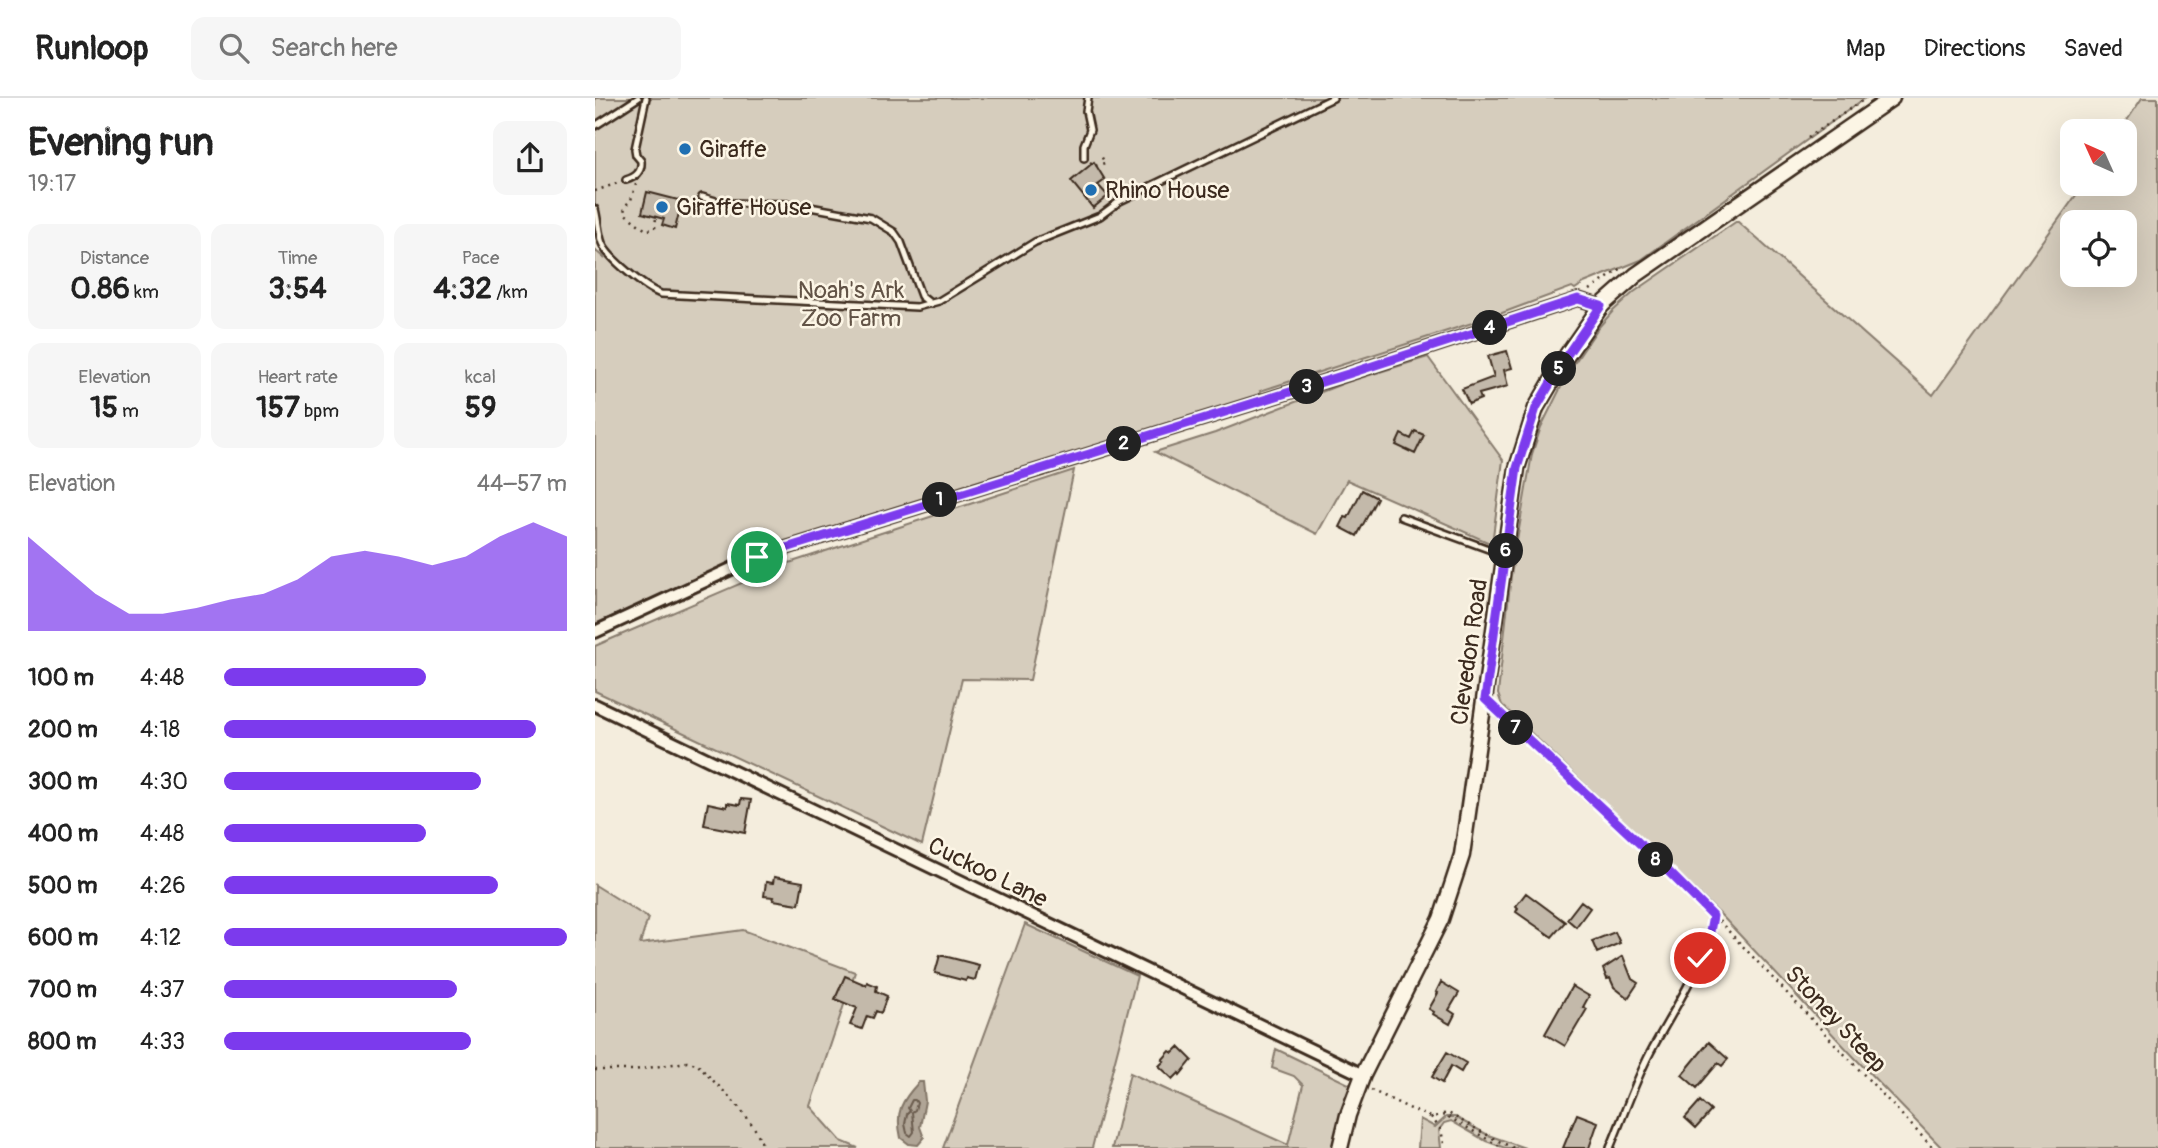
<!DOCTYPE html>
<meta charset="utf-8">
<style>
:root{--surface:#fff;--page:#f6f6f6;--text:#222;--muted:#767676;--line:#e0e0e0;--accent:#7c3aed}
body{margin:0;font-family:Pangolin,sans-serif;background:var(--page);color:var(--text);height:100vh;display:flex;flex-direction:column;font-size:26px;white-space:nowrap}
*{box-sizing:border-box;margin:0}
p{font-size:23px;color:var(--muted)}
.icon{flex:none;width:38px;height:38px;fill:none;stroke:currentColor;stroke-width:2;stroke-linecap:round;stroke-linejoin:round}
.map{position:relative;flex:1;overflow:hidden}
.panel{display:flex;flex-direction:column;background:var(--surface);width:595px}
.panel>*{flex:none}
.needle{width:46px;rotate:315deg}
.buttons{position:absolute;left:1465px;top:21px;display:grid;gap:14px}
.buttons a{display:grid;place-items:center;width:77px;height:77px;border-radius:14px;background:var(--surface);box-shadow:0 7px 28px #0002;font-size:35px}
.pin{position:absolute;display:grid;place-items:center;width:60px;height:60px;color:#fff;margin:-30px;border:4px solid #fff;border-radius:50%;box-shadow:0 2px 7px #0007}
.km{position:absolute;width:35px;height:35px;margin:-18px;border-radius:50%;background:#222;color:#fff;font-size:19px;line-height:35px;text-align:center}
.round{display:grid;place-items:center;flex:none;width:74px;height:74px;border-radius:14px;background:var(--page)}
.overview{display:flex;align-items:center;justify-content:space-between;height:119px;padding:0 28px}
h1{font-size:38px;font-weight:700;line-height:52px}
.figures{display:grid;grid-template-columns:repeat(3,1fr);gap:10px;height:119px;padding:7px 28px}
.figures div{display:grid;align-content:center;border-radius:14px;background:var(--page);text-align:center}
.figures b{font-size:30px;font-weight:700}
.figures small{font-size:19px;font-weight:400}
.figures p{font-size:19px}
.chart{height:196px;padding:14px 28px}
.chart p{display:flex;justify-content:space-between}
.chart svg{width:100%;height:126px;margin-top:7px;fill:var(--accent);opacity:.7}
ul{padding:0 28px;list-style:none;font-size:23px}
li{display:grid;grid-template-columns:112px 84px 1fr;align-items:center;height:52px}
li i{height:18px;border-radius:9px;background:var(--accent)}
header{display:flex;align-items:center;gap:42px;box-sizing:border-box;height:98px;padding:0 35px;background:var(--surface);border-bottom:2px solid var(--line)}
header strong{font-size:33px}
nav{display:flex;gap:38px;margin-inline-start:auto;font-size:24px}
.search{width:490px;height:63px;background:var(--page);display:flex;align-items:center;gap:18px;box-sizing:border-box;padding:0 24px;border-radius:14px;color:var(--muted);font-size:26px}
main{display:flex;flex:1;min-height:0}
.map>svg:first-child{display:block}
.green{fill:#d6cdbd;stroke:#887c6e;stroke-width:2;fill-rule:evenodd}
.water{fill:#b0a596;stroke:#817466;stroke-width:2}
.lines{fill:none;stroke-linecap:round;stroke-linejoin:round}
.shore{stroke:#6a5b4e;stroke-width:2}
.building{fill:#c3b9aa;stroke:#3b2a1e;stroke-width:2}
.lane-casing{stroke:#3b2a1e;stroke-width:10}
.street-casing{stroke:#3b2a1e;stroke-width:16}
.secondary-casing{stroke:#3b2a1e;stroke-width:19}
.path{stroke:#3b2a1e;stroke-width:2.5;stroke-dasharray:2 5;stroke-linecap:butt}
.lane{stroke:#fcf5e5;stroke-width:5}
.street{stroke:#fcf5e5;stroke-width:10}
.secondary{stroke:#fcf5e5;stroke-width:14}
.route-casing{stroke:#fff;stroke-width:14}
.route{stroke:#7c3aed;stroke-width:9}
.poi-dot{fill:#1f6fb2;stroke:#fcf5e5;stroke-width:2.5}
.labels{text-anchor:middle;stroke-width:5;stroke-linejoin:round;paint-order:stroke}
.poi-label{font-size:24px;fill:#3b2a1e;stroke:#fcf5e5;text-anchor:start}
.park-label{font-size:24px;fill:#625346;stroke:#fcf5e5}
.street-label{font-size:24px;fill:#3b2a1e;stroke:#fcf5e5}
</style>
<header>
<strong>Runloop</strong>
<div class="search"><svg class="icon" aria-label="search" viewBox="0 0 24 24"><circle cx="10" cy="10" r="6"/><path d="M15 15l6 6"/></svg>Search here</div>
<nav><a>Map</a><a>Directions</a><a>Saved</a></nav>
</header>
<main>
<section class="panel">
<div class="overview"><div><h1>Evening run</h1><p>19:17</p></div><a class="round"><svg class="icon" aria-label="share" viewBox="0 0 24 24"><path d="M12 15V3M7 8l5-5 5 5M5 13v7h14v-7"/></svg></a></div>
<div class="figures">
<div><p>Distance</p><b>0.86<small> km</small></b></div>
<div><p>Time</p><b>3:54</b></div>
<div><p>Pace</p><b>4:32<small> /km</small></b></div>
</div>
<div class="figures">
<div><p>Elevation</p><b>15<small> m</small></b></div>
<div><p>Heart rate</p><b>157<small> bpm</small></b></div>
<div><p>kcal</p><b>59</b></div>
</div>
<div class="chart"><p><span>Elevation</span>44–57 m</p>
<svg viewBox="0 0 160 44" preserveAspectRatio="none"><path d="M0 44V11L10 21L20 31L30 38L40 38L50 36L60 33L70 31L80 26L90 18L100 16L110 18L120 21L130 18L140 11L150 6L160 11V44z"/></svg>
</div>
<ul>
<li><b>100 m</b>4:48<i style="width:59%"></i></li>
<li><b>200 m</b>4:18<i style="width:91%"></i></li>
<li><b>300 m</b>4:30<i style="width:75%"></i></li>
<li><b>400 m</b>4:48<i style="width:59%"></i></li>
<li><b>500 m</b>4:26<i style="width:80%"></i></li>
<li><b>600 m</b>4:12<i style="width:100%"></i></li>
<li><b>700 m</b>4:37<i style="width:68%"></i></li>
<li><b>800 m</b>4:33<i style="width:72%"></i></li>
</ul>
</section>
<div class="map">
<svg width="1563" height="1050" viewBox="0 0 1563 1050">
<rect width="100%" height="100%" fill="#f4eddd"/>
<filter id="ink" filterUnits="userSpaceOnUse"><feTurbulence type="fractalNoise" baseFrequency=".0143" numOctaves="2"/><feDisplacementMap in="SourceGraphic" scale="14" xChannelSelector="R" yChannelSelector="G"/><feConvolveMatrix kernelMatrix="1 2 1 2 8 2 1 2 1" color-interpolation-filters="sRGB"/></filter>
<g filter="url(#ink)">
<path class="green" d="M0 0H1270L1046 162 989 185 980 191 977 189 899 218 665 293 667 297 233 430 142 464 0 526V152L10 161 0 137Z
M1547 0H1563V1050H1347L1259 959 1127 818 907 607 903 596 916 477 937 356 946 329 974 273 1003 230 1018 213 1039 194 1142 123 1338 297 1489 86H1530V33H1525ZM1477 124H1530V177H1477Z
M833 259 908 362 897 446 752 382 722 436 560 354 620 335 752 284Z
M479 372 435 582 367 581 327 747 0 593V548L191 466Z
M0 787 53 820 45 846 148 832 260 874 215 1008 246 1043 263 1050H0Z
M430 826 542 878 497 1050H348Z
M681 951 756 987 738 1050H517L535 975 693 1047 708 987 699 978 677 970Z
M851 1019H860L893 1037 930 1050H910L891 1043 856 1023 849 1025 844 1032 846 1050H823L825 1021 840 1029Z"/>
<path class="water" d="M324 984H328L330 1003 325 1029 329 1040 323 1047 314 1046 306 1040C300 1014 306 1003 324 984Z"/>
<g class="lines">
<path class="shore" d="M317 1002H320L322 1005 320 1012 317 1014 319 1034 316 1038 312 1035 310 1026 312 1016 315 1013 313 1010Z"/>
</g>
<path class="building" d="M499 64 510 82 503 87 513 98 498 110 476 83Z
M52 94 87 103 80 131 67 127 69 121 47 115Z
M912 253 917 270 909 272 913 288 884 296 886 301 874 306 867 291 899 279 893 258Z
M820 333 829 337 820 356 801 347 806 336 816 341Z
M767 392 782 400 762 438 745 429 750 419 753 420Z
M146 701 156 702 150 735 109 727 113 705 132 709V705L145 707Z
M179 779 208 784 204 806 178 802 179 799 169 798 171 784 178 785Z
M931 795 970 824 957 839 921 814 923 810 921 808Z
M986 803 995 810 981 829 972 821Z
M1020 834 1025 845 1002 855 997 843Z
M345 857 384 867 380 882 372 880 371 883 340 875Z
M1028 858 1037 881 1043 885 1033 900 1019 889 1015 880 1012 881 1008 871Z
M250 878 271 887 272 884 282 888 281 893 292 898 286 915 281 913 278 920 272 918 267 931 255 927 262 910 240 901Z
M846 884 864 895 854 912 860 916 855 926 838 916 839 914 834 911 843 895 841 894Z
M977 888 994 898 988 909 992 911 970 948 950 936Z
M1114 944 1133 961 1127 968 1123 965 1102 990 1087 977Z
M584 949 597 962 585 977 584 975 578 981 564 968 569 963 567 962 575 953 578 955Z
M852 954 871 965 866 974 856 968 847 985 837 979Z
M1105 1003 1116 1013 1101 1030 1090 1020Z
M982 1016 1003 1024 994 1050H968Z"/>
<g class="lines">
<defs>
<path id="lane" d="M0 28 43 0
M489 60V47L495 32 491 13 493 0
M31 82C41 79 47 74 46 63L41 57 40 51 51 0
M107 99 128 105 198 106 276 120 299 134 306 144 326 198 336 206
M0 111C3 122 3 134 7 145 12 159 51 191 66 196L322 209 344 203 440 144 505 118 525 103 738 0
M806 419 907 456
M892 603 1058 758 1118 818C1110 867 1078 912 1055 955 1039 986 1028 1019 1015 1050"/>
<path id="street" d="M0 534 162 459 753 276 983 201 1006 208
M0 607 768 977"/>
<path id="secondary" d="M745 1050 753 1017 768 977 846 821 867 757 922 370 941 310 972 257 1006 208 1041 177 1297 0"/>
</defs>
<use href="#lane" class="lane-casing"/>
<use href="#street" class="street-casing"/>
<use href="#secondary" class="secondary-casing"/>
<path class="path" d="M1213 40 1271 0
M495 64 500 68 510 65 506 58
M41 86 36 102 30 108 29 115 51 132 60 131 61 119
M0 93 23 85
M995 192 1027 170
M1124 823 1338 1050
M0 972H39L92 964 102 966C123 989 161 1020 168 1050
M776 992 818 1012 836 1019 850 1017 908 1050
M848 1016 853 1015 901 1042 919 1050
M836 1019 846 1032 850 1050"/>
<use href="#lane" class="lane"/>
<use href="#street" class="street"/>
<use href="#secondary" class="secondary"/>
</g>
</g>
<g class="lines" filter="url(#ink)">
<defs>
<path id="route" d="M162 459 753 276 983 201 1006 208 972 257 941 310 922 370 890 601 1058 758 1118 818 1114 839 1105 860"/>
</defs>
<use href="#route" class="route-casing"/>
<use href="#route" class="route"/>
</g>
<g class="poi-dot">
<circle cx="90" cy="51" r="7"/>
<circle cx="496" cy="92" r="7"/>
<circle cx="67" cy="109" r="7"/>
</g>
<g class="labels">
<g class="poi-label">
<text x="104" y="59">Giraffe</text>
<text x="510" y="100">Rhino House</text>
<text x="81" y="117">Giraffe House</text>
</g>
<g class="park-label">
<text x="256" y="200">Noah's Ark<tspan x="256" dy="28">Zoo Farm</tspan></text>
</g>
<g class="street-label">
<text transform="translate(874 554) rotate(-82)" y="8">Clevedon Road</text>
<text transform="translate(393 774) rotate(26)" y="8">Cuckoo Lane</text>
<text transform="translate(1241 921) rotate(47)" y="8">Stoney Steep</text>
</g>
</g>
</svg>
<div class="buttons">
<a><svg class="needle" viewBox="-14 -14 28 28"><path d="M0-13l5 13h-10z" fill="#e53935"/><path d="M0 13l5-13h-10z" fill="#767676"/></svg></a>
<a><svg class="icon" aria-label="locate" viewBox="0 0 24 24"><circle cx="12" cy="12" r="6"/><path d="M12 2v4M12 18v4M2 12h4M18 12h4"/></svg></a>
</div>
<div class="pin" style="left:162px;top:459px;background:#1e9e55"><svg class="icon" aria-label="arrive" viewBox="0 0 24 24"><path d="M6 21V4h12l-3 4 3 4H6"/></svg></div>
<div class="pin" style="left:1105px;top:860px;background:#d93025"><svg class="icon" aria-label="check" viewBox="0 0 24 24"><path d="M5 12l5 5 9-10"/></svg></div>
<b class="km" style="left:345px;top:402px">1</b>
<b class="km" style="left:529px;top:346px">2</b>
<b class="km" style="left:712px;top:289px">3</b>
<b class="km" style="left:895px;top:230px">4</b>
<b class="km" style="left:964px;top:271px">5</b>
<b class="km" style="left:911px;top:453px">6</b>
<b class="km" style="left:921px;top:630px">7</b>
<b class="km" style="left:1061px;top:762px">8</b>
</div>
</main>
